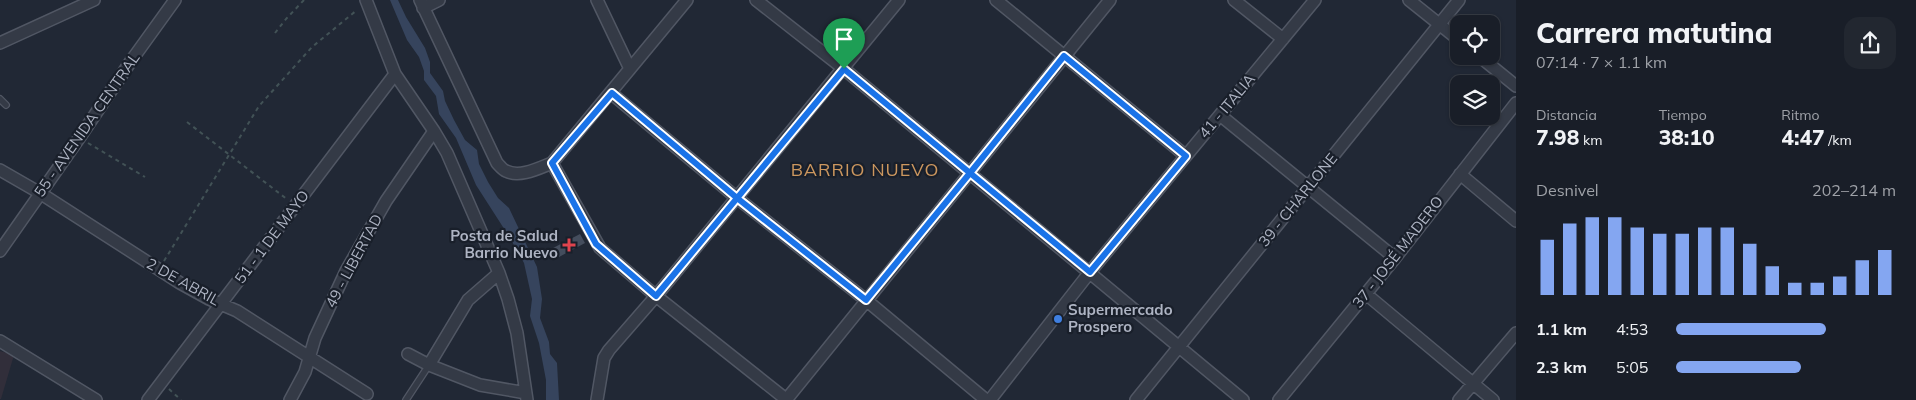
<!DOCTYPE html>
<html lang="es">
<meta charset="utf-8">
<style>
:root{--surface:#191e28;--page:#222730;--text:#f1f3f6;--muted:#9fa2a8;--line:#373c45;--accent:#84a6f1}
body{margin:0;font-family:Mulish,sans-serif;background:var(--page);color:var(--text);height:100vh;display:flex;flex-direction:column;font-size:19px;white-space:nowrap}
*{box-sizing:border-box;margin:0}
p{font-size:16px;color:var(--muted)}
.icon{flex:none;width:28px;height:28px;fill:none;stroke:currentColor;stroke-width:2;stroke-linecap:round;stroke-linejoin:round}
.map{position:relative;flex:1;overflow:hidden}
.sheet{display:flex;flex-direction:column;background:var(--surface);width:400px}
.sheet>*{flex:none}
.controls{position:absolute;left:1450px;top:15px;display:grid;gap:10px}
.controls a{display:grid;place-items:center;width:50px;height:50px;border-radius:10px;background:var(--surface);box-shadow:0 1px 4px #0004,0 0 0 1px var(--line);font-size:25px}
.pin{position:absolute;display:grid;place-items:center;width:42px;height:42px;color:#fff;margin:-51px -21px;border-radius:50% 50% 50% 0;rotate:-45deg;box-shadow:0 0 5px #0007}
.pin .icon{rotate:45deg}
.round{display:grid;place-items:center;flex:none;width:52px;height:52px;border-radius:15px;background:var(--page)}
.head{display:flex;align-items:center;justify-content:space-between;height:85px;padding:0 20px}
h1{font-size:28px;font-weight:800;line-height:38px}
.figures{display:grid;grid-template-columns:repeat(3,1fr);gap:8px;height:85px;padding:5px 20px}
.figures div{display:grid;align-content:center}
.figures b{font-size:21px;font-weight:800}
.figures small{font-size:14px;font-weight:400}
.figures p{font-size:14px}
.chart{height:140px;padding:10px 20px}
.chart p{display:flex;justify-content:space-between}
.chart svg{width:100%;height:90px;margin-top:5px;stroke:var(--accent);stroke-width:6}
ul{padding:0 20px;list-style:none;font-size:16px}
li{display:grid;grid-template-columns:80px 60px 1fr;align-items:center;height:38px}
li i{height:12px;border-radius:6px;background:var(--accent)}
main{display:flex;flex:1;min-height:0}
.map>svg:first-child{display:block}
.medical{fill:#312e3a}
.water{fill:#36445d}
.building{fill:#444d5d}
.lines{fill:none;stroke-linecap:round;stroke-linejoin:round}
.service-casing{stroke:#515764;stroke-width:8}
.minor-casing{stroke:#515764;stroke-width:14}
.path{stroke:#425256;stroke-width:2;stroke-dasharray:4 4;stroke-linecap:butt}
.service{stroke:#343a46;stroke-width:5.5}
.minor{stroke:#343a46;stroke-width:11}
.route-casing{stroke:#fff;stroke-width:10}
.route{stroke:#1a73e8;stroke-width:6}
.health-dot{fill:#e0444e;stroke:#191f2a;stroke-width:2}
.shop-dot{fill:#3f7fe0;stroke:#191f2a;stroke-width:2}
.labels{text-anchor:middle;stroke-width:4.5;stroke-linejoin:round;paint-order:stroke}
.street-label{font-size:15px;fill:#aeb4c3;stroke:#191f2a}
.poi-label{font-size:15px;font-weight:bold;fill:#aeb4c3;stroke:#191f2a;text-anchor:end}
.quarter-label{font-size:18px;letter-spacing:1px;fill:#cc975f;stroke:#191f2a}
</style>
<main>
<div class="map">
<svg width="1516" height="400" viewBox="0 0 1516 400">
<rect width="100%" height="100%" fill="#212835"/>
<path class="medical" d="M0 351 14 355 1 399H0Z"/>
<path class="water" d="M390 0H398L406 17 425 48 430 62V73L443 91 445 101 454 120 465 140 477 150 479 164 488 182 498 198 509 208 537 267 542 299 540 318 549 342 550 354 557 363 559 400H546V380L539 343 530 316 532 299 524 263 510 238 476 185 456 138 439 114 436 96 424 80V71L419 57 407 40Z"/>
<path class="building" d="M580 234 585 243 559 257 553 248Z"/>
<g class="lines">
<defs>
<path id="service" d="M0 99 6 105
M406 400 429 365"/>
<path id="minor" d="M366 0 395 74 434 131 447 153 499 273 508 299 517 333 527 400
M420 0 497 163C499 165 503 170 506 171 520 178 539 168 552 163L687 0
M597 0 630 69
M756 0 844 69 1243 400
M996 0 1186 156
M1234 0 1283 39
M1409 0 1459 40
M423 8 439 0
M0 43 94 0
M1479 56 1516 86
M611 93 737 198 866 300 986 400
M1220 115 1395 258
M552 163 600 248 656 296 787 400
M0 170 40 193 180 283 209 299 237 311 367 394
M1460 174 1516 221
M0 251 80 137 131 61 175 0
M1366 294 1493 400
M0 341 96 400
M408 354 429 365 480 385 526 393
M429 365 468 300 499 273
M148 400 395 74
M290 400 305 372 315 338 346 271 386 201 434 131
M597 400 604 358 609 350 656 296 899 0
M786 400 1110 0
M990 400 1090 272 1315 0
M1136 400 1459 0
M1279 400 1395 258 1516 103
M1459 400 1516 333"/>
</defs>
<use href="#service" class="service-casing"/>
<use href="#minor" class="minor-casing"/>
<path class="path" d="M275 33 286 19 304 0
M187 122 288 200
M88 143 145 177
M164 261 259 106 312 47 357 10
M169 389 181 400"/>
<use href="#service" class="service"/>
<use href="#minor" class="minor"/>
</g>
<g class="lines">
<defs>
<path id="route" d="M844 69 656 296 596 244 552 163 612 93 737 198 866 300 970 173 1090 272 1186 156 1064 56 970 173 844 69"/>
</defs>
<use href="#route" class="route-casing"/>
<use href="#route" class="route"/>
</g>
<path class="health-dot" d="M566.5 237.5h5v5h5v5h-5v5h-5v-5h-5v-5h5z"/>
<circle class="shop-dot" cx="1058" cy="319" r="5"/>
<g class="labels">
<g class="street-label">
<text transform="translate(1227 106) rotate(-50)" y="5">41 - ITALIA</text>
<text transform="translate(87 125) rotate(-55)" y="5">55 - AVENIDA CENTRAL</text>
<text transform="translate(1298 200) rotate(-51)" y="5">39 - CHARLONE</text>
<text transform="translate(272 237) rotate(-53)" y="5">51 - 1 DE MAYO</text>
<text transform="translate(1398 252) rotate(-52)" y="5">37 - JOSÉ MADERO</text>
<text transform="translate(354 261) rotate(-62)" y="5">49 - LIBERTAD</text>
<text transform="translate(183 282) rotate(29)" y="5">2 DE ABRIL</text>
</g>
<g class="poi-label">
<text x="558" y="241">Posta de Salud<tspan x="558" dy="17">Barrio Nuevo</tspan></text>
<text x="1068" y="315" text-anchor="start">Supermercado<tspan x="1068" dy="17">Prospero</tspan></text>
</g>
<g class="quarter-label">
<text x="865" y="176">BARRIO NUEVO</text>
</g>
</g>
</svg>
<div class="controls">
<a><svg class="icon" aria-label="locate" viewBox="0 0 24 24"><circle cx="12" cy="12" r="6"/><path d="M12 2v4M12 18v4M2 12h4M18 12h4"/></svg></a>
<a><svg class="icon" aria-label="layers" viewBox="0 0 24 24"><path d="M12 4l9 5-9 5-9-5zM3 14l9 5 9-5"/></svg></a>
</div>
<div class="pin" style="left:844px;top:69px;background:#1e9e55"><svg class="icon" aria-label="arrive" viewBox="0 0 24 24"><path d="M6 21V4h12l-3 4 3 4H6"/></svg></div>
</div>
<section class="sheet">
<div class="head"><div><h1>Carrera matutina</h1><p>07:14 · 7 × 1.1 km</p></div><a class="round"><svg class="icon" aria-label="share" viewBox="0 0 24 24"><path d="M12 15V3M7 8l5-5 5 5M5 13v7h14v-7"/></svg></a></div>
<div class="figures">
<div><p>Distancia</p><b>7.98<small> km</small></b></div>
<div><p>Tiempo</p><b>38:10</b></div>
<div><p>Ritmo</p><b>4:47<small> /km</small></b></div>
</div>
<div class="chart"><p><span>Desnivel</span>202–214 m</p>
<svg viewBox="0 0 160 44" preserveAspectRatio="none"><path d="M5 44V17M15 44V9M25 44V6M35 44V6M45 44V11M55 44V14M65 44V14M75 44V11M85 44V11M95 44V19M105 44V30M115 44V38M125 44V38M135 44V35M145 44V27M155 44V22"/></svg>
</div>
<ul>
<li><b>1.1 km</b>4:53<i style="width:68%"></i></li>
<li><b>2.3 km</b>5:05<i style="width:57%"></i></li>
</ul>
</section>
</main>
